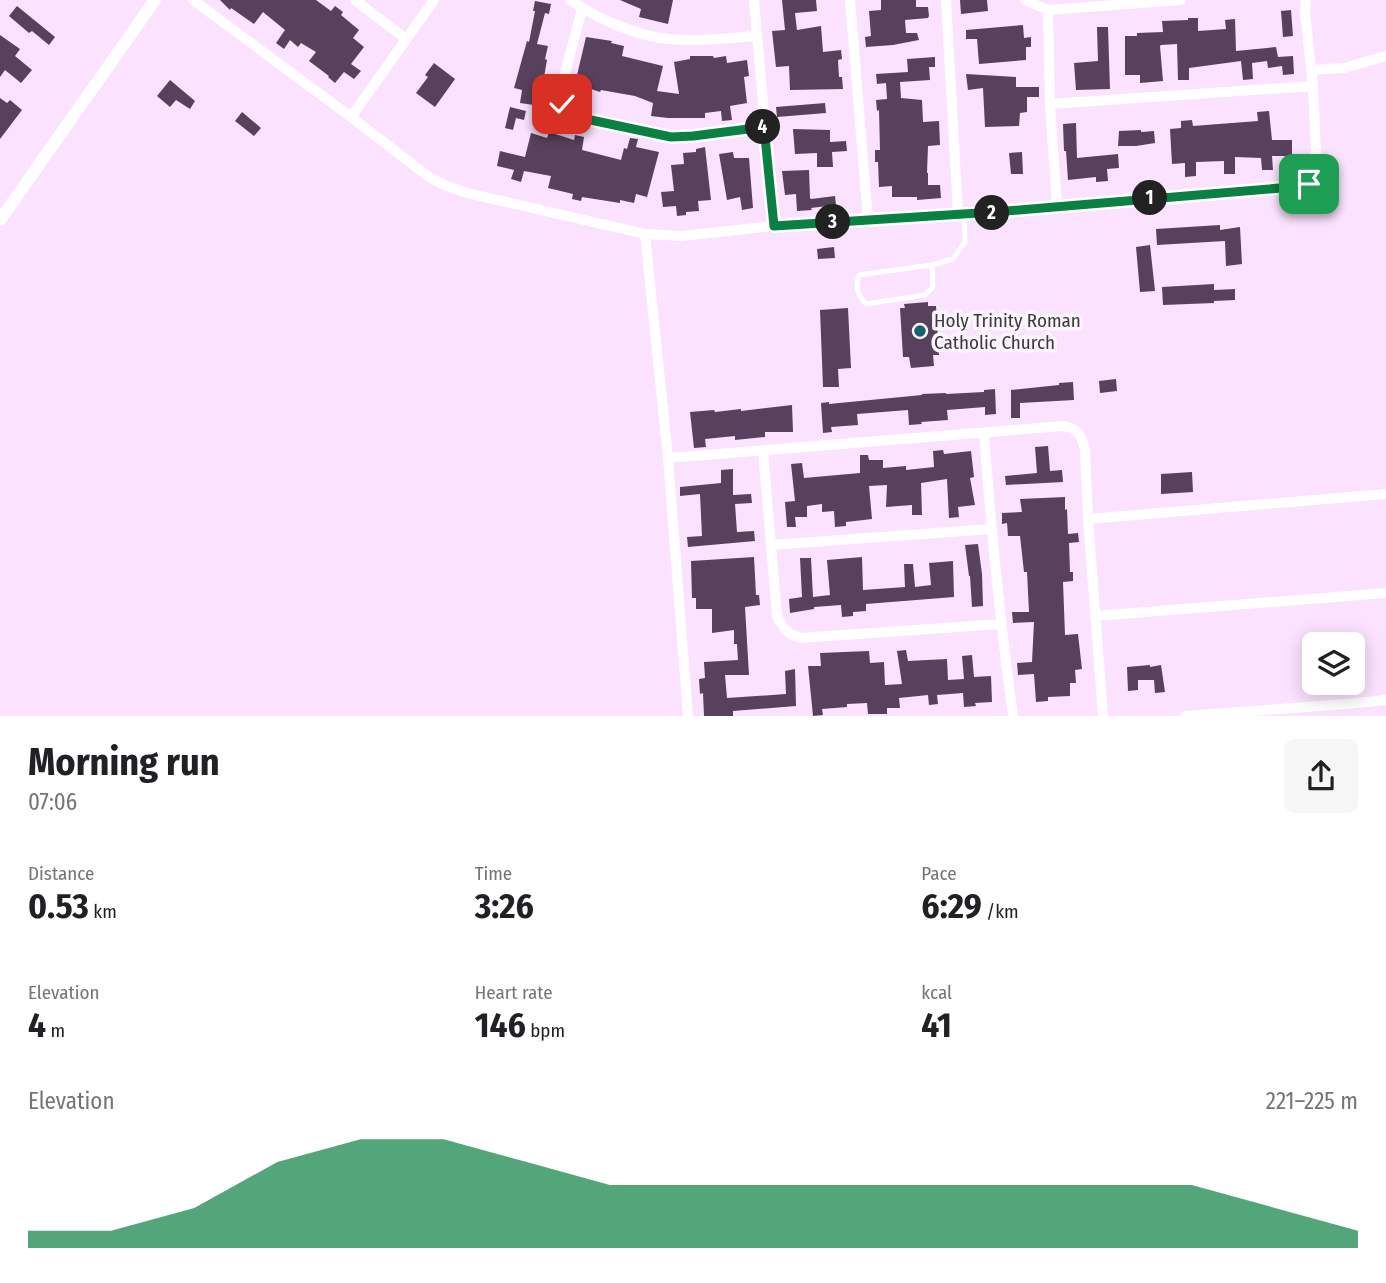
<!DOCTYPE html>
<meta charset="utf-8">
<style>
:root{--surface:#fff;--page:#f6f6f6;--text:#202124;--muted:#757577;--accent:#0b8043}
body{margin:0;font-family:"Fira Sans Condensed",sans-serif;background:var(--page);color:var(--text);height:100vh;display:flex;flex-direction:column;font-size:26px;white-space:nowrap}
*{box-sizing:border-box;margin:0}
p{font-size:23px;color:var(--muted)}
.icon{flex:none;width:38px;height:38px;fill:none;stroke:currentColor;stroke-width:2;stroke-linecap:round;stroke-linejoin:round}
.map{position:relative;height:716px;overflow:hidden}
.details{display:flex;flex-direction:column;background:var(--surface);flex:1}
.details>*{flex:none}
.controls{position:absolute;left:1302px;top:632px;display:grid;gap:14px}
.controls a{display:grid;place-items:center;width:63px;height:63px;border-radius:10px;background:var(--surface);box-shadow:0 4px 18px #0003;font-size:35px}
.pin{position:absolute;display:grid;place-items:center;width:60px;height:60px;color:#fff;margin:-30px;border-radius:14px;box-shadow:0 4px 10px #0006}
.km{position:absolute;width:35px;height:35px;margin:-18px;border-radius:50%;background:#222;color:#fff;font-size:19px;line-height:35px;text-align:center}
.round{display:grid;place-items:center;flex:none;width:74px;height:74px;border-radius:10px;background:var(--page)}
.overview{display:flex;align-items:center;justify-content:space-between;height:119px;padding:0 28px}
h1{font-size:38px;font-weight:700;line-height:52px}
.metrics{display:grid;grid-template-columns:repeat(3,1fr);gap:10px;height:119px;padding:7px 28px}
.metrics div{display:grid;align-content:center}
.metrics b{font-size:35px;font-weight:700}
.metrics small{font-size:19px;font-weight:400}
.metrics p{font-size:19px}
.chart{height:196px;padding:14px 28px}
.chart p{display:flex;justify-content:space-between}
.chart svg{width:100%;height:126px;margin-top:7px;fill:var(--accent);opacity:.7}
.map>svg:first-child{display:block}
.building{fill:#58415c}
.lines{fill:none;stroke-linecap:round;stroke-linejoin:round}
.service{stroke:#fff;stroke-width:5}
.minor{stroke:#fff;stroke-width:10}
.tertiary{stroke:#fff;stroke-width:12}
.route-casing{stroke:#fff;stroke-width:14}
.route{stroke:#0b8043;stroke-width:9}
.poi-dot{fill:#146369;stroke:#fcf6fc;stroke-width:2.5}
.labels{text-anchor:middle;stroke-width:7;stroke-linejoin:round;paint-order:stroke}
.poi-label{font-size:19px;fill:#413742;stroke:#fcf6fc;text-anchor:start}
</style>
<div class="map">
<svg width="1386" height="716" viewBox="0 0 1386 716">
<rect width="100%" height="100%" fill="#fbe2fe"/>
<path class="building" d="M220 0H316L331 11 335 6 343 12 341 15 359 30 353 38 364 47 351 64 361 71 354 79 344 72 335 83 328 77 329 76 309 61 316 52 301 43 298 47 290 40 284 49 276 43 285 30 263 12 254 24 231 8 230 10Z
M620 0H673L668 24 639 17 641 9Z
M782 0H816L817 11 795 13 797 30 821 26 823 52 841 50 842 59 838 60 839 77H842L843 89 790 90 789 66 776 67 772 31 785 30Z
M881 0H916V7H928L929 16 928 18 905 20 906 33H917L919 40 893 45 866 47 865 37 871 36 869 11 881 10Z
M960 0H987L988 11 961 14Z
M535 1 551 4 549 14 545 13 537 44 548 46 545 59 547 60 543 83 539 82 534 105 520 103 522 90 514 88 527 41 529 42 535 11H533Z
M17 6 55 37 49 45 32 31 29 33 9 16Z
M1291 10 1293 36 1283 37 1281 11Z
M1188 18H1198V31L1226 29 1225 20 1235 19 1236 51 1276 47 1278 57 1293 56 1294 74 1283 75 1282 66 1268 68 1267 61 1252 63 1253 79 1243 80 1241 61 1189 68V80H1178L1177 44 1161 45 1160 46 1163 81 1140 83V75H1125V36H1137V33L1163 32 1162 21 1188 20Z
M1023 25 1024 38 1031 37V47H1026V60L979 64 977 39H966V30Z
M1097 27H1108L1110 89 1076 90 1074 63 1098 61Z
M0 35 20 49 15 56 32 70 21 83 5 70 0 77Z
M586 37 612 41 611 43 624 46 622 56 663 66 657 91 679 94 674 62 690 59V56H713L714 58 726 56 727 63 747 60 749 76 744 77 747 103 730 106 732 120 722 121 721 111 705 113V118H668L651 116 653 103 635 96 601 90 600 92 585 87 584 90 574 88Z
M935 57V67H929L930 80 900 82 901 98 922 100 923 122 939 121 940 145 928 146 927 173H928V185H940L941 198 917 200V197H892V186L879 187 878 162H875V150H880L879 110 877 111 876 100 887 99 886 83 877 84 876 74 908 72 907 59Z
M434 63 455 79 435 107 416 93 428 77 425 75Z
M966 74 1016 77V87H1039V97H1027V112L1020 113 1019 126 985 127 983 88 968 90Z
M170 80 195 101 190 109 176 100 170 107 157 96Z
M0 98 7 103 10 100 22 110 0 139Z
M825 103 826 113 777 117 776 107Z
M510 107 526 111 524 120 516 118 513 130 505 128Z
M1269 111 1272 140H1292V156H1272L1273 170H1262L1261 158 1235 157V174H1224V161L1196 162V176L1185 177V163L1172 164 1170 129 1181 128V121L1192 120 1193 126 1258 121 1257 112Z
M242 112 261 128 254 136 235 121Z
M1076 123 1077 158 1118 154 1119 168 1107 169 1108 181 1096 182V177L1068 180 1066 151H1064L1063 124Z
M793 129 830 130V142L846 141 847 151 832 152 833 167H817V153L795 154Z
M1141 130V132L1154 131 1155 143 1136 146H1118L1119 131Z
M549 132 574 140 575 135 584 137 582 150 621 160 624 148 627 149 630 138 638 139 636 147 659 152 647 197 636 194 634 203 620 200V203L582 197 581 201 572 199 573 194 548 188 551 176 524 171 521 182 511 179 514 170 497 166 500 151 525 157 531 133 547 138Z
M705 147 711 200 698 201 699 211 686 212V215L677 216 676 206 663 207 661 192 674 191 671 165 684 164 683 153 696 152V149Z
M733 152 734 158H749L753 208 742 210 740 197 727 200 719 154Z
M1022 152 1023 174H1011L1009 153Z
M809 170 810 198 811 199 835 196 836 205 811 208 812 210 797 211 796 194 785 195 782 171Z
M1220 225V230L1240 227 1242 264 1226 266 1225 241 1157 245 1156 229Z
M1150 245 1155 291 1140 292 1136 247Z
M834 247 835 258 818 259 817 249Z
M1214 284V290L1235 289V300L1214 301V303L1163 305 1162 287Z
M928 302V306H936L939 355H933L934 366 911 368 909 357H903L900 308H905L904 304Z
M848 308 851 368 838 369 839 387H823L820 310Z
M1116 379 1117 391 1100 393 1099 381Z
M1073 382 1074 400 1020 403V418H1011V390L1059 385V383Z
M995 389 996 414 985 415V407L947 410 948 420 921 422 922 424 909 425 908 410 857 414 858 425 831 427 832 432 823 433 821 403 829 402V404L922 395V394L946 393V394L984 392V390Z
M792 405 793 432H765V437L735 440V436L705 439 706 447 694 448 690 412 714 410 715 412 741 409V411Z
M1048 446 1050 471 1062 470 1063 482 1006 485 1005 476 1037 473 1035 447Z
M943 450 944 454 971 451 974 477 970 478 975 505 958 507 959 517 949 518 947 479 921 483 922 515H912V505L886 507 887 485 869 486 872 519 846 522V526L835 527 834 511 822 512V504L807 506V517H795L796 527H787L785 502 795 501 791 464 802 463 804 478 860 473V455H868L869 460H883V468L906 466V470L934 467 933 451Z
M733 469V495L751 494 752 503 735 504 737 532 754 531 755 541 688 547 687 537 702 536 700 494 680 496V487L721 483V470Z
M1192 472 1193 492 1161 494V474Z
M1065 497V510L1067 509 1068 534 1078 533 1079 542 1069 543 1070 572H1073V581L1063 582 1065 635 1078 634 1082 669 1075 670 1076 683H1070V696L1048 697V701L1036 702 1034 674 1018 675 1017 663 1032 662 1034 622 1013 623 1012 612H1029L1027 572H1024L1020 536H1008L1007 523 1002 524V513L1022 512 1020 499Z
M978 544 982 574 983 606 972 607 970 576H969L965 545Z
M754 557 756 595H759L760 605 745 607 749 675H725L727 698 786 694 785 671 795 669 796 706 733 711V716H704L703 693 700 694 699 679 705 678 704 662 738 660 737 644H734V630L712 633V609H696V598H692L691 561Z
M862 557 863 590 905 587 904 564H913L915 587 931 585 929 563 953 561 954 597 866 604V611L853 612V616L842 617 841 605 814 607V609L790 613 789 599 802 597 800 558H811L813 597 830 595 827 560Z
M906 650 908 661 947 659 948 680 964 679 962 656 972 655 974 677 991 676 992 702 975 703 976 706 964 707 963 693 937 695 938 704 929 705 928 695 899 698 900 708H887V714H868L867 703 847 704V707L822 709 823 715 813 716 808 666H821L820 653 869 651 870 663 884 662 885 685 902 684 897 651Z
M1150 665V667L1161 665 1165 692 1155 693 1154 680H1138V690L1128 691 1127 667Z"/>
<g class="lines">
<path class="service" d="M932 265 933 287 925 295 866 304C858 296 855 286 859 275L932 265 953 259 965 242 964 213"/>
<path class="minor" d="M193 0 351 117 429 177 444 185 467 193 645 234 682 236 774 226 995 212 1304 186C1310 184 1316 181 1317 174L1313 86 1305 13 1306 0
M355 0 406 39
M570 0C596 18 638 37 670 39 699 42 728 38 757 36
M754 0 774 226
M850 0 868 220
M946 0 958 214
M1025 0 1048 10 1181 0
M582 9 560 92C560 103 564 109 572 116L671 137H693L764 127
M1048 10 1050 104 1313 86
M1311 70 1344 68 1386 56
M1050 104 1057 206
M351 117 434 0
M645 234 668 458 688 716
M984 433C991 527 1000 622 1013 716
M763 451 777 616C783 628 787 634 800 638L1001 624
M668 458 1063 426C1078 428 1082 436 1085 450L1088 519
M771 545 991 529
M1095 616 1386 593
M1103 716 1088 519 1386 494
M1185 716 1347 704 1386 700"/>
<path class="tertiary" d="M0 220 155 0"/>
</g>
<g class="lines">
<defs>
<path id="route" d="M562 104 565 110 572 116 671 137 693 136 764 127 774 226 995 212 1304 186 1309 184"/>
</defs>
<use href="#route" class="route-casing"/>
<use href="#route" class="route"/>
</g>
<circle class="poi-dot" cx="920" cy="331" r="7"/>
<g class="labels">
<g class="poi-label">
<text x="934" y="327">Holy Trinity Roman<tspan x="934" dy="22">Catholic Church</tspan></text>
</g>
</g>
</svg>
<div class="controls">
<a><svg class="icon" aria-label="layers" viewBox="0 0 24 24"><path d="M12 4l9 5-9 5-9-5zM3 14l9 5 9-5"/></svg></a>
</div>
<div class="pin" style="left:1309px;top:184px;background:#1e9e55"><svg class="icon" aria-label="arrive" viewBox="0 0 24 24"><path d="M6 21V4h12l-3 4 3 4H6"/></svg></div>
<div class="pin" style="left:562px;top:104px;background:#d93025"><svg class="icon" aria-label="check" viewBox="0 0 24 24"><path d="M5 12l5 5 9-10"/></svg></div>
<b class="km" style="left:1150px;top:198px">1</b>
<b class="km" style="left:992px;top:213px">2</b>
<b class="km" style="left:833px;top:222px">3</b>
<b class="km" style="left:763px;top:127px">4</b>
</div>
<section class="details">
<div class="overview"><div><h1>Morning run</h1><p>07:06</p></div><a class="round"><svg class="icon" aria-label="share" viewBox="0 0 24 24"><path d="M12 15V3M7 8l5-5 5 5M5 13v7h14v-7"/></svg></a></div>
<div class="metrics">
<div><p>Distance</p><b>0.53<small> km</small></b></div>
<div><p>Time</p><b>3:26</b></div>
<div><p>Pace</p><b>6:29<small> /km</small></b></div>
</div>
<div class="metrics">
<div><p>Elevation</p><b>4<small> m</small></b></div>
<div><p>Heart rate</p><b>146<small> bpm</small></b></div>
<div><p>kcal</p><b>41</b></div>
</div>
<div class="chart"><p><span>Elevation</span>221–225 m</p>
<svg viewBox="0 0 160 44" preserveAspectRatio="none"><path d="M0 44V38L10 38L20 30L30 14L40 6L50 6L60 14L70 22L80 22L90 22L100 22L110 22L120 22L130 22L140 22L150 30L160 38V44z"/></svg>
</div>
</section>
